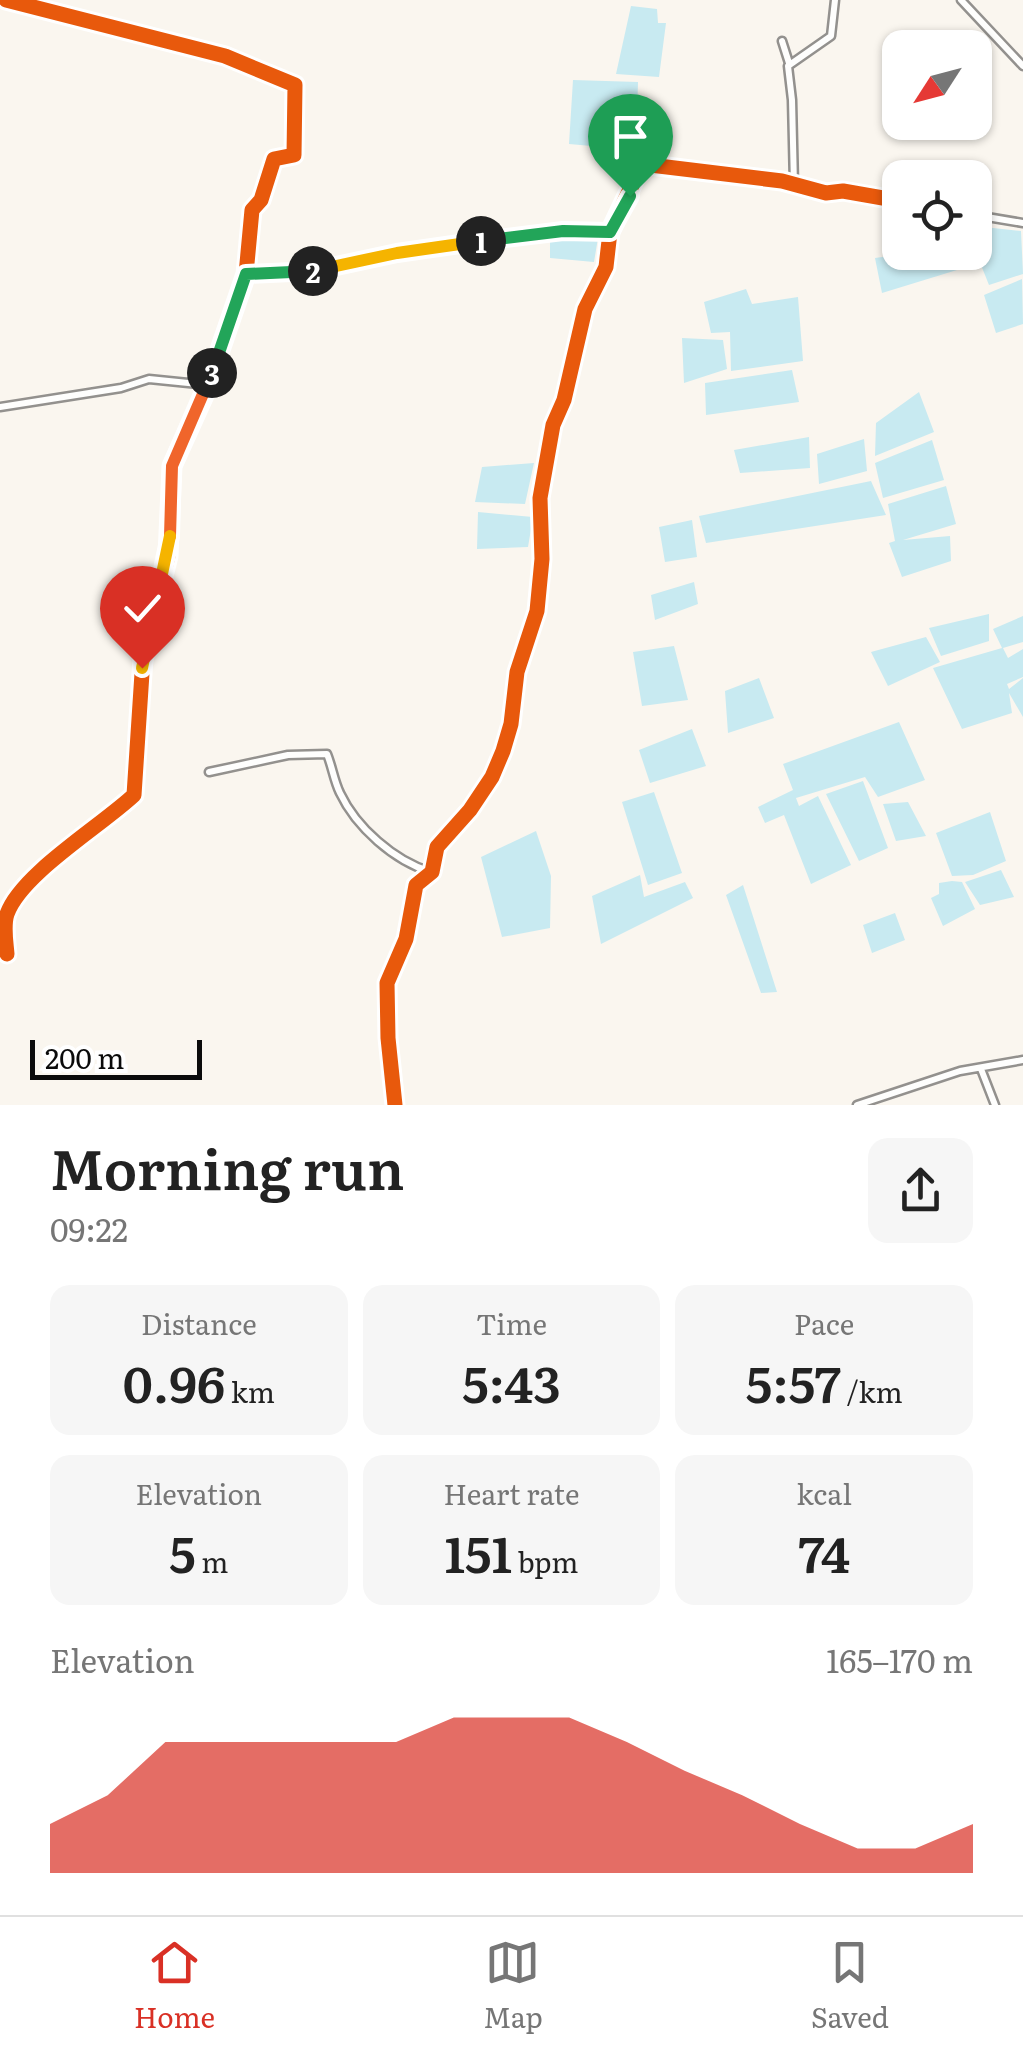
<!DOCTYPE html>
<meta charset="utf-8">
<style>
:root{--surface:#fff;--page:#f6f6f6;--text:#222;--muted:#767676;--line:#e0e0e0;--accent:#d93025}
body{margin:0;font-family:Literata,serif;background:var(--page);color:var(--text);height:100vh;display:flex;flex-direction:column;font-size:38px;white-space:nowrap}
*{box-sizing:border-box;margin:0}
p{font-size:32px;color:var(--muted)}
.icon{flex:none;width:55px;height:55px;fill:none;stroke:currentColor;stroke-width:2;stroke-linecap:round;stroke-linejoin:round}
.map{position:relative;height:1105px;overflow:hidden}
.sheet{display:flex;flex-direction:column;background:var(--surface);flex:1}
.sheet>*{flex:none}
.needle{width:65px;rotate:234deg}
.fabs{position:absolute;left:882px;top:30px;display:grid;gap:20px}
.fabs a{display:grid;place-items:center;width:110px;height:110px;border-radius:20px;background:var(--surface);box-shadow:0 2px 8px #0004;font-size:50px}
.scale{position:absolute;left:30px;bottom:25px;width:172px;box-sizing:border-box;padding-left:10px;border:5px solid #0b0b0b;border-top:0;font-size:28px;line-height:35px;white-space:nowrap;color:#0b0b0b;-webkit-text-stroke:8px #fff;paint-order:stroke}
.pin{position:absolute;display:grid;place-items:center;width:85px;height:85px;color:#fff;margin:-102px -42px;border-radius:50% 50% 50% 0;rotate:-45deg;box-shadow:0 0 10px #0007}
.pin .icon{rotate:45deg}
.km{position:absolute;width:50px;height:50px;margin:-25px;border-radius:50%;background:#222;color:#fff;font-size:28px;line-height:50px;text-align:center}
.round{display:grid;place-items:center;flex:none;width:105px;height:105px;border-radius:20px;background:var(--page)}
.headline{display:flex;align-items:center;justify-content:space-between;height:170px;padding:0 50px}
h1{font-size:55px;font-weight:600;line-height:75px}
.metrics{display:grid;grid-template-columns:repeat(3,1fr);gap:15px;height:170px;padding:10px 50px}
.metrics div{display:grid;align-content:center;border-radius:20px;background:var(--page);text-align:center}
.metrics b{font-size:50px;font-weight:600}
.metrics small{font-size:28px;font-weight:400}
.metrics p{font-size:28px}
.chart{height:280px;padding:20px 50px}
.chart p{display:flex;justify-content:space-between}
.chart svg{width:100%;height:180px;margin-top:10px;fill:var(--accent);opacity:.7}
.dock{display:flex;justify-content:space-around;align-items:center;height:140px;border-top:2px solid var(--line);background:var(--surface);font-size:28px;color:var(--muted)}
.dock a{display:grid;justify-items:center;gap:5px}
.dock .on{color:var(--accent)}
.map>svg:first-child{display:block}
.water{fill:#c8eaf1}
.lines{fill:none;stroke-linecap:round;stroke-linejoin:round}
.minor-casing{stroke:#93918e;stroke-width:11}
.minor{stroke:#fefefd;stroke-width:6}
.cycleway-casing{stroke:#fff;stroke-width:21}
.cycleway{stroke:#e8590c;stroke-width:15}
.split-1-casing{stroke:#fff;stroke-width:20}
.split-2-casing{stroke:#fff;stroke-width:20}
.split-3-casing{stroke:#fff;stroke-width:20}
.split-4-casing{stroke:#fff;stroke-width:20}
.split-5-casing{stroke:#fff;stroke-width:20}
.split-1{stroke:#22a559;stroke-width:12}
.split-2{stroke:#f5b400;stroke-width:12}
.split-3{stroke:#22a559;stroke-width:12}
.split-4{stroke:#f0652b;stroke-width:12}
.split-5{stroke:#f5b400;stroke-width:12}
</style>
<div class="map">
<svg width="1023" height="1105" viewBox="0 0 1023 1105">
<rect width="100%" height="100%" fill="#faf6ef"/>
<path class="water" d="M631 6 657 9 658 23H666L659 77 616 74Z
M573 80 638 82 636 150 569 144Z
M975 226 1021 231 1023 274 989 285 975 250Z
M550 238H598L594 262 550 258Z
M911 253H952L957 270 882 293 875 258Z
M1022 279 1023 324 996 333 984 295Z
M746 289 752 304 798 297 803 361 731 371 730 332 711 333 704 302Z
M682 338 723 340 727 369 684 383Z
M792 370 799 402 706 415 705 383Z
M919 392 934 432 875 456 876 423Z
M809 437 810 468 740 473 734 450Z
M864 439 867 471 819 484 817 454Z
M932 440 944 480 883 498 875 463Z
M534 463 525 504 475 502 482 467Z
M871 481 886 515 706 543 699 516Z
M946 486 956 524 903 540 950 536 951 561 902 577 889 543 895 541 888 504Z
M478 512 533 517 528 547 477 549Z
M692 520 697 557 665 562 659 527Z
M694 582 698 604 655 620 651 595Z
M989 614V641L941 656 929 628Z
M1023 616V642L1003 648 1008 658 1023 649V677L1007 684 1009 689 1023 678V717L1009 693 1012 713 962 729 933 668 1002 648 993 629Z
M926 637 940 662 888 686 871 652Z
M674 646 688 700 642 706 633 652Z
M759 678 774 718 728 733 725 691Z
M899 722 925 780 878 797 865 777 796 798 799 806 818 796 851 865 811 884 784 815 765 823 758 807 793 790 783 764Z
M692 729 706 766 650 783 639 750Z
M863 781 888 848 859 861 826 794Z
M654 792 682 873 648 885 622 802Z
M908 802 926 836 896 841 883 804Z
M990 812 1006 861 973 875 952 876 936 833Z
M536 831 551 876 550 928 502 937 481 857Z
M1001 870 1014 897 980 905 965 882Z
M640 875 644 897 685 882 693 898 601 944 592 896Z
M952 881 962 882 975 909 943 926 931 898 939 894V883Z
M743 885 777 992 761 993 726 895Z
M895 913 905 940 872 953 863 925Z"/>
<g class="lines">
<defs>
<path id="minor" d="M6 0 225 56 295 85 294 155 274 159 261 200 252 210 246 274 206 391 172 466 168 556 143 658 134 795C101 826 21 874 7 914 3 926 6 942 7 954
M961 0 1023 66
M782 41 789 63
M794 185 792 100 788 66 831 36 835 0
M975 215 1023 223
M246 274 318 271 397 253 447 248 513 235 563 231 610 232
M0 407 121 388 149 379 208 385
M209 772 288 755 327 754C332 766 334 781 340 793 356 827 394 861 431 872
M981 1069 995 1105
M395 1105 388 1038 387 983 406 939 416 885 432 872 437 847 470 810 492 777 503 751 511 724 517 672 537 611 542 559 540 498 553 425 564 400 585 309 606 267 610 232 642 164 782 181 826 193 843 191 900 201
M857 1105 960 1071 1023 1060"/>
</defs>
<use href="#minor" class="minor-casing"/>
<use href="#minor" class="minor"/>
<defs>
<path id="cycleway" d="M6 0 225 56 295 85 294 155 274 159 261 200 252 210 246 274 206 391 172 466 168 556 143 658 134 795C101 826 21 874 7 914 3 926 6 942 7 954
M395 1105 388 1038 387 983 406 939 416 885 432 872 437 847 470 810 492 777 503 751 511 724 517 672 537 611 542 559 540 498 553 425 564 400 585 309 606 267 610 232 642 164 782 181 826 193 843 191 900 201"/>
</defs>
<use href="#cycleway" class="cycleway-casing"/>
<use href="#cycleway" class="cycleway"/>
</g>
<g class="lines">
<defs>
<path id="split-1" d="M481 241 563 231 610 232 630 196"/>
<path id="split-2" d="M313 271 397 253 481 241"/>
<path id="split-3" d="M212 373 246 274 313 271"/>
<path id="split-4" d="M170 536 172 466 212 373"/>
<path id="split-5" d="M142 668 170 536"/>
</defs>
<use href="#split-1" class="split-1-casing"/>
<use href="#split-2" class="split-2-casing"/>
<use href="#split-3" class="split-3-casing"/>
<use href="#split-4" class="split-4-casing"/>
<use href="#split-5" class="split-5-casing"/>
<use href="#split-1" class="split-1"/>
<use href="#split-2" class="split-2"/>
<use href="#split-3" class="split-3"/>
<use href="#split-4" class="split-4"/>
<use href="#split-5" class="split-5"/>
</g>
</svg>
<div class="fabs">
<a><svg class="needle" viewBox="-14 -14 28 28"><path d="M0-13l5 13h-10z" fill="#e53935"/><path d="M0 13l5-13h-10z" fill="#767676"/></svg></a>
<a><svg class="icon" aria-label="locate" viewBox="0 0 24 24"><circle cx="12" cy="12" r="6"/><path d="M12 2v4M12 18v4M2 12h4M18 12h4"/></svg></a>
</div>
<div class="scale">200 m</div>
<div class="pin" style="left:630px;top:196px;background:#1e9e55"><svg class="icon" aria-label="arrive" viewBox="0 0 24 24"><path d="M6 21V4h12l-3 4 3 4H6"/></svg></div>
<div class="pin" style="left:142px;top:668px;background:#d93025"><svg class="icon" aria-label="check" viewBox="0 0 24 24"><path d="M5 12l5 5 9-10"/></svg></div>
<b class="km" style="left:481px;top:241px">1</b>
<b class="km" style="left:313px;top:271px">2</b>
<b class="km" style="left:212px;top:373px">3</b>
</div>
<section class="sheet">
<div class="headline"><div><h1>Morning run</h1><p>09:22</p></div><a class="round"><svg class="icon" aria-label="share" viewBox="0 0 24 24"><path d="M12 15V3M7 8l5-5 5 5M5 13v7h14v-7"/></svg></a></div>
<div class="metrics">
<div><p>Distance</p><b>0.96<small> km</small></b></div>
<div><p>Time</p><b>5:43</b></div>
<div><p>Pace</p><b>5:57<small> /km</small></b></div>
</div>
<div class="metrics">
<div><p>Elevation</p><b>5<small> m</small></b></div>
<div><p>Heart rate</p><b>151<small> bpm</small></b></div>
<div><p>kcal</p><b>74</b></div>
</div>
<div class="chart"><p><span>Elevation</span>165–170 m</p>
<svg viewBox="0 0 160 44" preserveAspectRatio="none"><path d="M0 44V32L10 25L20 12L30 12L40 12L50 12L60 12L70 6L80 6L90 6L100 12L110 19L120 25L130 32L140 38L150 38L160 32V44z"/></svg>
</div>
</section>
<nav class="dock">
<a class="on"><svg class="icon" aria-label="home" viewBox="0 0 24 24"><path d="M3 11l9-7 9 7M6 9v11h12V9"/></svg>Home</a>
<a><svg class="icon" aria-label="map" viewBox="0 0 24 24"><path d="M3 6l6-2 6 2 6-2v14l-6 2-6-2-6 2zM9 4v14M15 6v14"/></svg>Map</a>
<a><svg class="icon" aria-label="saved" viewBox="0 0 24 24"><path d="M7 4h10v16l-5-4-5 4z"/></svg>Saved</a>
</nav>
